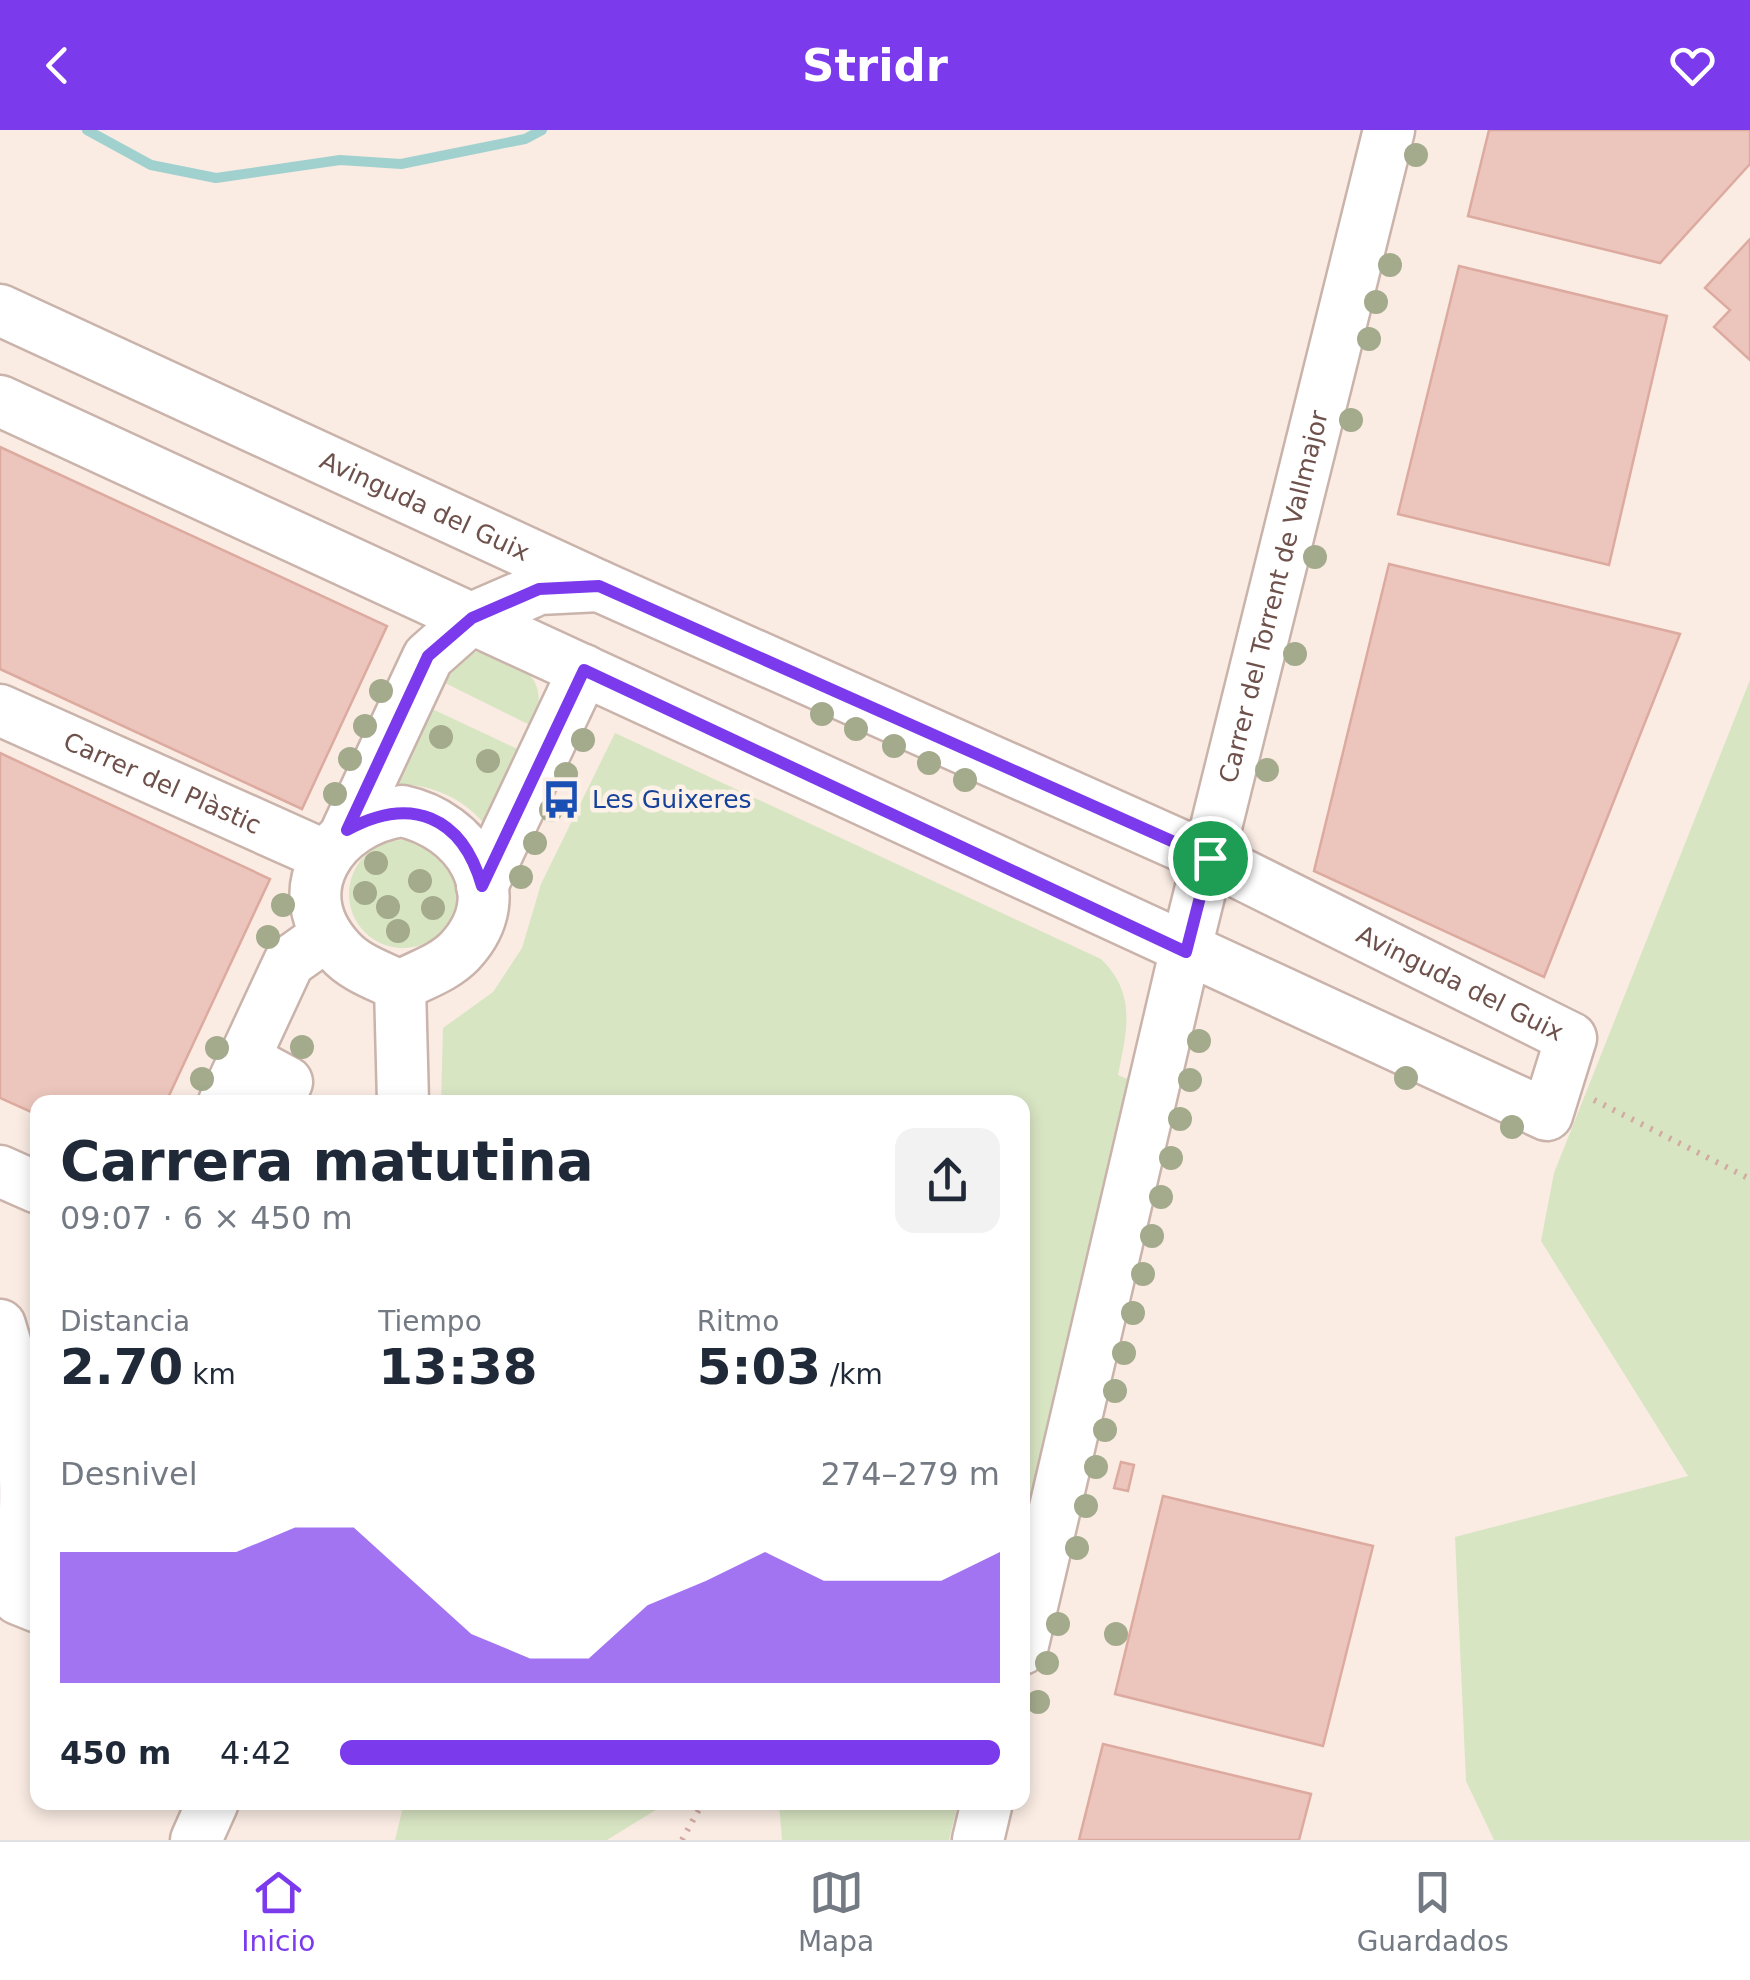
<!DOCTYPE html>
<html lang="es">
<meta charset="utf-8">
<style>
:root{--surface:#fff;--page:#f2f2f3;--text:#1f2937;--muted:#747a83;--line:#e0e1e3;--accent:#7c3aed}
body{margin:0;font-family:"DejaVu Sans",sans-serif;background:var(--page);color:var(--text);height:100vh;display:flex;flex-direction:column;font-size:38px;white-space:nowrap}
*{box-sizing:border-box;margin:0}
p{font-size:32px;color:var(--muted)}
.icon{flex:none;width:55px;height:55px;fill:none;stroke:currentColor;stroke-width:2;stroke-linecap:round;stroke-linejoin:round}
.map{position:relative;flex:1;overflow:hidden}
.sheet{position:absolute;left:30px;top:965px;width:1000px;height:715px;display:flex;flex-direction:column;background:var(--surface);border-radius:20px;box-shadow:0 5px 15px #0003}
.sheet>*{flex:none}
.pin{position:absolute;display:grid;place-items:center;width:85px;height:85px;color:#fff;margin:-42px;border:5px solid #fff;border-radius:50%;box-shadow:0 2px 10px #0007}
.round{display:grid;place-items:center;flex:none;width:105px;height:105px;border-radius:20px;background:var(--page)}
.overview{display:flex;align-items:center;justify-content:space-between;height:170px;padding:0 30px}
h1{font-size:55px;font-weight:800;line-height:75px}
.stats{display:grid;grid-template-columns:repeat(3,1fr);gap:15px;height:170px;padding:10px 30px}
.stats div{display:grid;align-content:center}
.stats b{font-size:50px;font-weight:800}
.stats small{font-size:28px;font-weight:400}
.stats p{font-size:28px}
.chart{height:280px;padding:20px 30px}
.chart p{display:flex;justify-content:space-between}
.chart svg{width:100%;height:180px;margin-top:10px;fill:var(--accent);opacity:.7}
ul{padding:0 30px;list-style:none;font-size:32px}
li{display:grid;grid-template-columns:160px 120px 1fr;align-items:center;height:75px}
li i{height:25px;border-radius:12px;background:var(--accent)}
header{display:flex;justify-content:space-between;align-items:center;height:130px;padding:0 30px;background:var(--accent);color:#fff;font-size:45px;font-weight:800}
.tab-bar{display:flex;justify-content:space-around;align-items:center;height:140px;border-top:2px solid var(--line);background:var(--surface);font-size:28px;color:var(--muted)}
.tab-bar a{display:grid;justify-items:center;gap:5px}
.tab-bar .active{color:var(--accent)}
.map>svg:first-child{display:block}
.green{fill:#d8e5c3}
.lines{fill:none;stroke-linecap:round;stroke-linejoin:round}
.stream{stroke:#a1d1cf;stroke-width:10}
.building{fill:#ecc6bd;stroke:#ddaa9f;stroke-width:2.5}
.minor-casing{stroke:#c9b3ab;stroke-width:55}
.path{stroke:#d1aaa1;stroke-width:6;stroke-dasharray:2.5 8;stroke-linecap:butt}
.minor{stroke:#fff;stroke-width:50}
.tree{fill:#a4aa8c}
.route-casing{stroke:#fff;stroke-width:20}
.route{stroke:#7c3aed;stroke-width:12}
.labels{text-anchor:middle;stroke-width:9;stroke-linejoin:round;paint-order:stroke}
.street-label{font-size:25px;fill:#6f514c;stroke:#fdf1e8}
.transit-label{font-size:25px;fill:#164399;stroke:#fdf1e8;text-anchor:start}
</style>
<header><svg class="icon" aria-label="back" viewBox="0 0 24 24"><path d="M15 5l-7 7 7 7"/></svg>Stridr<svg class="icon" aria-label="heart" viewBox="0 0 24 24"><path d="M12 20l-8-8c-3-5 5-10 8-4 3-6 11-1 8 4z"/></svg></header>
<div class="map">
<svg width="1750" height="1710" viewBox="0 0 1750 1710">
<rect width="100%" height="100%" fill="#faece3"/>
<path class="green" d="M483 521C525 535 550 547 534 597L439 550 470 523Z
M1750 550V1710H1494L1466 1651 1455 1407 1688 1346 1541 1111 1554 1043Z
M428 577 524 622 488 698C463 667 432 654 393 654Z
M615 603 1101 829C1137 864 1127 900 1118 945L1135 952 1023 1411 1022 972H441L443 898 493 862 522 818 541 754Z
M349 764a54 54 0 1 1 108 0a54 54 0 1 1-108 0Z
M404 1673V1672L667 1673 607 1710H395Z
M779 1673V1672L958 1673 949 1710H782Z"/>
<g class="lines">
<path class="stream" d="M87 0 151 35 216 48 340 30 401 34 525 9 542 0"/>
</g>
<path class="building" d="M1489 0H1750V34L1660 133 1468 86Z
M1750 109V230L1714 197 1730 180 1705 158Z
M1459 136 1667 186 1609 435 1398 384Z
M0 317 387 496 302 679 0 539Z
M1389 434 1680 504 1544 847 1314 741Z
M0 623 270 749 166 972H38V985L0 968Z
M1121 1332 1134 1335 1128 1361 1114 1358Z
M1163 1366 1373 1416 1323 1616 1115 1564Z
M1103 1614 1311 1664 1299 1710H1079Z"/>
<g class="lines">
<defs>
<g id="minor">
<path id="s1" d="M0 180 599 456 1209 728 1571 908 1547 985 0 271"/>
<path id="s2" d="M0 580 326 726"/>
<path d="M402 681C467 695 514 763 460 821 444 838 420 845 400 856 380 846 355 838 340 821 284 761 332 691 402 681Z"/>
<path d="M347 700 428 527 472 488 539 459 599 456"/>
<path d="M482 756 584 540"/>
<path d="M400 856 403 972"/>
<path d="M224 972 289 832 327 805"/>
<path d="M245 972 261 938 287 952 277 972"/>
<path d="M0 1041 38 1058"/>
<path d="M0 1195C29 1286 30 1376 18 1469L38 1477"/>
<path id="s3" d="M1022 1519 1185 822 1389 0"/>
<path d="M196 1710 213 1672"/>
<path d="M978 1710 987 1672"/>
</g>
</defs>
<use href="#minor" class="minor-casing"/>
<path class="path" d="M1594 970 1750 1049
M682 1710 703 1672"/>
<use href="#minor" class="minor"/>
</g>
<g class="tree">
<circle cx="1416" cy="25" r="12"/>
<circle cx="1390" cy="135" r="12"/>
<circle cx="1376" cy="172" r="12"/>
<circle cx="1369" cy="209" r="12"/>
<circle cx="1351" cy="290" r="12"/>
<circle cx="1315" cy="427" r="12"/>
<circle cx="1295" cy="524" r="12"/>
<circle cx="381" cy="561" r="12"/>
<circle cx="822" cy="584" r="12"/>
<circle cx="365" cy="596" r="12"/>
<circle cx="856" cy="599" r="12"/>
<circle cx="441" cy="607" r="12"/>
<circle cx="583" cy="610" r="12"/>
<circle cx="894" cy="616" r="12"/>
<circle cx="350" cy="629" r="12"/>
<circle cx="488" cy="631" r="12"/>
<circle cx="929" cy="633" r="12"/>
<circle cx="1267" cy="640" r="12"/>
<circle cx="566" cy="644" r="12"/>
<circle cx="965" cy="650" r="12"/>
<circle cx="335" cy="664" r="12"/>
<circle cx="551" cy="680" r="12"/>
<circle cx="535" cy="713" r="12"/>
<circle cx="376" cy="733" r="12"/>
<circle cx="521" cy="747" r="12"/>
<circle cx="420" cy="751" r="12"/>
<circle cx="365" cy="763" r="12"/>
<circle cx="283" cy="775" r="12"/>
<circle cx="388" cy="777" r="12"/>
<circle cx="433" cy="778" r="12"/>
<circle cx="398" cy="801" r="12"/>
<circle cx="268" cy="807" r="12"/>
<circle cx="1199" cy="911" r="12"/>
<circle cx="302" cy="917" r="12"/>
<circle cx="217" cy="918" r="12"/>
<circle cx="1406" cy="948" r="12"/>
<circle cx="202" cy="949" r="12"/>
<circle cx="1190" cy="950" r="12"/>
<circle cx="1180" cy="989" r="12"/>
<circle cx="1512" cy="997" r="12"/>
<circle cx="1171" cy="1028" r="12"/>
<circle cx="1161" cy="1067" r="12"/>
<circle cx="1152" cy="1106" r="12"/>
<circle cx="1143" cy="1144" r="12"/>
<circle cx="1133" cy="1183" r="12"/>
<circle cx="1124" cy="1223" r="12"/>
<circle cx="1115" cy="1261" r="12"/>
<circle cx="1105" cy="1300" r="12"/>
<circle cx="1096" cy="1337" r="12"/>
<circle cx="1086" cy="1376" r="12"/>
<circle cx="1077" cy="1418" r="12"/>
<circle cx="1058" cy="1494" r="12"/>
<circle cx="1116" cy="1504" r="12"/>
<circle cx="1047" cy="1533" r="12"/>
<circle cx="1038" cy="1572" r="12"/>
</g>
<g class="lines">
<defs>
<path id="route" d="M599 456 1210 728 1186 822 584 540 482 756C462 686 411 665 347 700L428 526 472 488 539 459Z"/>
</defs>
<use href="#route" class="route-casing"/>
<use href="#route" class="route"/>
</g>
<defs>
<symbol id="bus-bare" viewBox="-9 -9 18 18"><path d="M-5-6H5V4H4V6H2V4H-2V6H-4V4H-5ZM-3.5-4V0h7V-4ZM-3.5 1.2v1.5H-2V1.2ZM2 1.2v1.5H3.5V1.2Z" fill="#1a4fb4" stroke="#fdf1e8" stroke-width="2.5" paint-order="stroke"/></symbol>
</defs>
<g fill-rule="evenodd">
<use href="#bus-bare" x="534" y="642" width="55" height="55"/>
</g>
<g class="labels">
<g class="street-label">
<text dy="9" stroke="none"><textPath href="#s1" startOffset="468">Avinguda del Guix</textPath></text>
<text dy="9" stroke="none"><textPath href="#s3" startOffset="1082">Carrer del Torrent de Vallmajor</textPath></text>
<text dy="9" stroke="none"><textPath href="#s2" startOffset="178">Carrer del Plàstic</textPath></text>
<text dy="9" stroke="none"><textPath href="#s1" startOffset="1608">Avinguda del Guix</textPath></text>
</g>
<g class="transit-label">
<text x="592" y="678">Les Guixeres</text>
</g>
</g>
</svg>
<div class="pin" style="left:1210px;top:728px;background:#1e9e55"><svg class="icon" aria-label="arrive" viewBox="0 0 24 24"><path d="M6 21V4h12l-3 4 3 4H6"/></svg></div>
<section class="sheet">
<div class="overview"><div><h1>Carrera matutina</h1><p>09:07 · 6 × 450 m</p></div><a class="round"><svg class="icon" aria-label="share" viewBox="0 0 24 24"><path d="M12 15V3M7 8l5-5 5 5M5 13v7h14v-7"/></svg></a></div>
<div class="stats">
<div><p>Distancia</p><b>2.70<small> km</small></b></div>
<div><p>Tiempo</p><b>13:38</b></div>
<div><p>Ritmo</p><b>5:03<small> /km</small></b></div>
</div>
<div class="chart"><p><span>Desnivel</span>274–279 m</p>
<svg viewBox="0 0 160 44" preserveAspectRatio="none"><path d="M0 44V12L10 12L20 12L30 12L40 6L50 6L60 19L70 32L80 38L90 38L100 25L110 19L120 12L130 19L140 19L150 19L160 12V44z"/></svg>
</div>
<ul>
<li><b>450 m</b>4:42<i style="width:100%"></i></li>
</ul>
</section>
</div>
<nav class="tab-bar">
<a class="active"><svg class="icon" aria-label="home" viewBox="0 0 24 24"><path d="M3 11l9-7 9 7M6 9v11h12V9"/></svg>Inicio</a>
<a><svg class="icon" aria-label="map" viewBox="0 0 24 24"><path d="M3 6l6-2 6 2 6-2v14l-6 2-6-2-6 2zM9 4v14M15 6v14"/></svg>Mapa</a>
<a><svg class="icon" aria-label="saved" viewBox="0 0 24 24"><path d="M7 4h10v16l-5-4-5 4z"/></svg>Guardados</a>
</nav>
